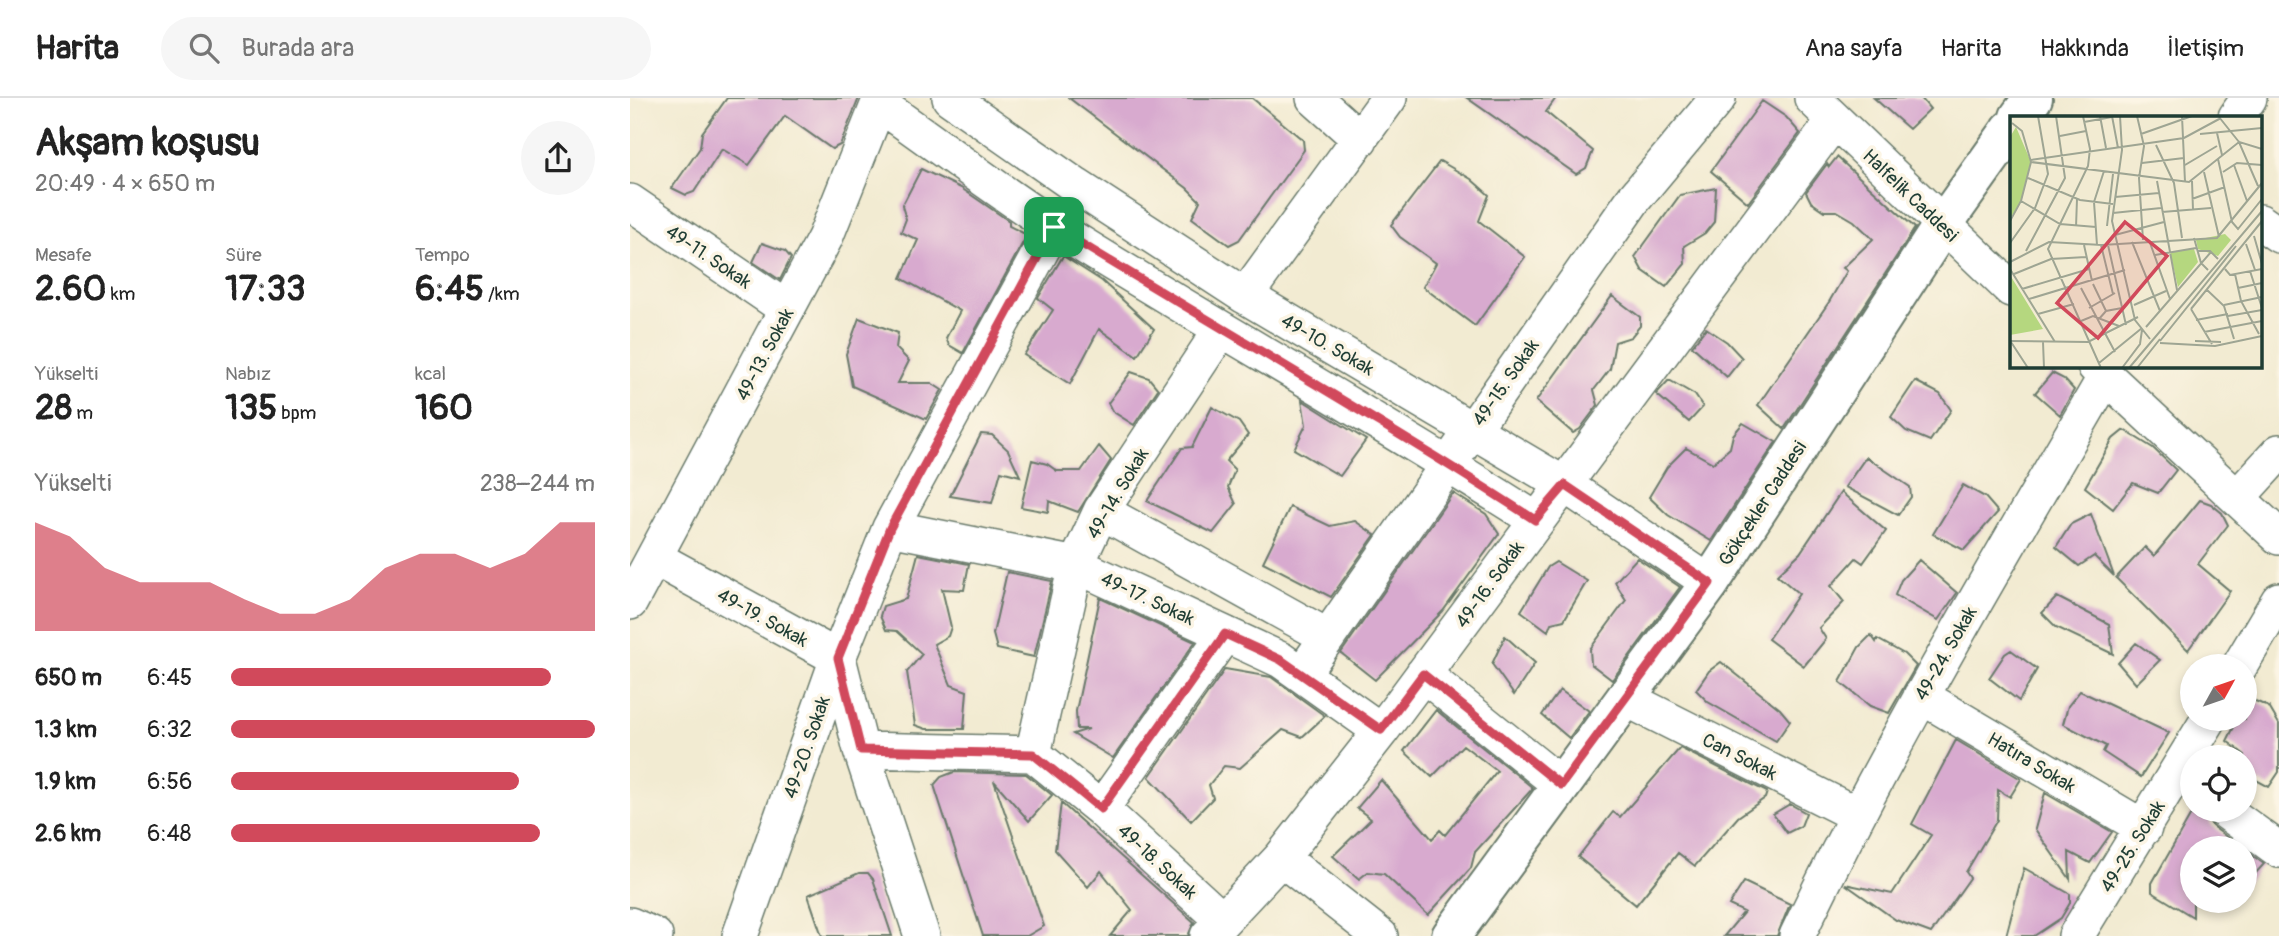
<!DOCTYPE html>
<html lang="tr">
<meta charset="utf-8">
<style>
:root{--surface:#fff;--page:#f6f6f6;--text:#222;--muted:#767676;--line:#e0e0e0;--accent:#d1495b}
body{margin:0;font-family:Pangolin,sans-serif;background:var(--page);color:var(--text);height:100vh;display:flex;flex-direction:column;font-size:26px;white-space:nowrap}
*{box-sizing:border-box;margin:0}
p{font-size:23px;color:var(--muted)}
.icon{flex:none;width:38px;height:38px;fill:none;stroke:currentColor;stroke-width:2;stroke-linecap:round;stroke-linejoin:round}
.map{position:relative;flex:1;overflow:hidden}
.side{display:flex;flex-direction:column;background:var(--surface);width:630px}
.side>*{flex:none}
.needle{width:46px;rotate:50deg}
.buttons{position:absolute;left:1550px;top:556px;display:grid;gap:14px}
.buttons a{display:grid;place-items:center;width:77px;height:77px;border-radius:50%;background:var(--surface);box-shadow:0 4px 10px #0003;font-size:35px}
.pin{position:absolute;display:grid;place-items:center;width:60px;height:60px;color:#fff;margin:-30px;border-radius:14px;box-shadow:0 4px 10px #0006}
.round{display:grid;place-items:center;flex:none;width:74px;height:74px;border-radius:37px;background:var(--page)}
.headline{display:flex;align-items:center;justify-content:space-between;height:119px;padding:0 35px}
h1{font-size:38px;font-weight:800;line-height:52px}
.stats{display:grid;grid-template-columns:repeat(3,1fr);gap:10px;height:119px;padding:7px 35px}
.stats div{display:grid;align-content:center}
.stats b{font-size:35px;font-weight:800}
.stats small{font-size:19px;font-weight:400}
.stats p{font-size:19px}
.chart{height:196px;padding:14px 35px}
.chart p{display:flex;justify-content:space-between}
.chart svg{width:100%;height:126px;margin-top:7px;fill:var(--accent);opacity:.7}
ul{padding:0 35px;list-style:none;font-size:23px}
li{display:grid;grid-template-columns:112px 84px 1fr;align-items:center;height:52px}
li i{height:18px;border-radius:9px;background:var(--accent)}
header{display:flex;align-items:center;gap:42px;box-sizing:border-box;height:98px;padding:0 35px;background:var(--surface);border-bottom:2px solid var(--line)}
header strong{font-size:33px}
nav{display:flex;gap:38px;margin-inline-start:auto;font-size:24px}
.search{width:490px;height:63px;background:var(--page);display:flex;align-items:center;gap:18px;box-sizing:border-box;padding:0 24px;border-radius:38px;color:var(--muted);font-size:26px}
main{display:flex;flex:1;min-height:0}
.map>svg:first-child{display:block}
.building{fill:#d8aacf}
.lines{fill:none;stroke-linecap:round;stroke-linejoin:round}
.minor-casing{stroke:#697a6b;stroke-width:38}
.major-casing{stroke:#697a6b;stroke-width:42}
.minor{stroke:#fff;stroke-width:35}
.major{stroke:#fff;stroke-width:38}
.route-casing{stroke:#fff;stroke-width:14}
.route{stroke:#d1495b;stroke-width:9}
.labels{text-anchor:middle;stroke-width:7;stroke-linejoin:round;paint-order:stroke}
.street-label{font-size:19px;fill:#1f3d34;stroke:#fcf5e5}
.inset-road{fill:none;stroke:#9ea593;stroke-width:2}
.view{fill:#d1495b;fill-opacity:0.15;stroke:#d1495b;stroke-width:3.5}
.inset-edge{fill:none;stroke:#1f3d34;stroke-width:3.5}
</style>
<header>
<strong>Harita</strong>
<div class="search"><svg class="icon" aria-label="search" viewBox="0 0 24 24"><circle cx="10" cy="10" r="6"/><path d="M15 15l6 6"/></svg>Burada ara</div>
<nav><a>Ana sayfa</a><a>Harita</a><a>Hakkında</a><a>İletişim</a></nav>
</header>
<main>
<section class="side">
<div class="headline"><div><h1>Akşam koşusu</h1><p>20:49 · 4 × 650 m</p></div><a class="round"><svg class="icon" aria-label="share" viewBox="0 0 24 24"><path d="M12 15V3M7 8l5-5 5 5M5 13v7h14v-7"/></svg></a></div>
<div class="stats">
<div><p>Mesafe</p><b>2.60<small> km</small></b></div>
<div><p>Süre</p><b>17:33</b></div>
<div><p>Tempo</p><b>6:45<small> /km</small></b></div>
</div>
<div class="stats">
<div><p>Yükselti</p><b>28<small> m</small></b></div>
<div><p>Nabız</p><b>135<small> bpm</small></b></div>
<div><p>kcal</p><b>160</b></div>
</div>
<div class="chart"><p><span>Yükselti</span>238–244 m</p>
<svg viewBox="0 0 160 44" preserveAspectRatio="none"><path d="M0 44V6L10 11L20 22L30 27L40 27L50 27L60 33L70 38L80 38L90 33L100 22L110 17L120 17L130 22L140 17L150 6L160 6V44z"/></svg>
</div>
<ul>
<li><b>650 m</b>6:45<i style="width:88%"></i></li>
<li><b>1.3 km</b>6:32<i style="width:100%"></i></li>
<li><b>1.9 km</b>6:56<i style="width:79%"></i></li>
<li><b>2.6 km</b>6:48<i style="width:85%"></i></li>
</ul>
</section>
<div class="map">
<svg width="1649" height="838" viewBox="0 0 1649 838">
<rect width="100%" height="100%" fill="#fcf5e5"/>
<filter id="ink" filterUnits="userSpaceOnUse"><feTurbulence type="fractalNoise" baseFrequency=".0143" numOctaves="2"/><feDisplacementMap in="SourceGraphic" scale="14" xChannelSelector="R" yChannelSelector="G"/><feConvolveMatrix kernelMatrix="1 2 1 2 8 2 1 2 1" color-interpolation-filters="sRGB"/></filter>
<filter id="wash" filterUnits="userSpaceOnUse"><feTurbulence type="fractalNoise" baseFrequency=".00686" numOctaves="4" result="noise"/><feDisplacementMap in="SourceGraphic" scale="28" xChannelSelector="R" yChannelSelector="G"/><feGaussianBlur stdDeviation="1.57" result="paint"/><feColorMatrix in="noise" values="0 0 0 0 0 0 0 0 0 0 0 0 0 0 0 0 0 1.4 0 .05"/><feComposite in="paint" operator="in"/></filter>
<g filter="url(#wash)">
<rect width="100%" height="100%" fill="#f2ebd2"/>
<g id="blocks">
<path class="building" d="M97 0H229L210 47 202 51 155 18 119 67 92 51 64 94 56 97 42 90 70 50 72 35Z
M439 0H622L673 42 674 52 609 142 599 147 562 120 570 103 557 90Z
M837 0H926L916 14 963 53 956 70 946 76Z
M1244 0H1291L1300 11 1279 31Z
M1132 3 1156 19 1170 35 1118 105 1081 73Z
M1207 59 1285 130 1154 331 1128 307 1199 204 1217 173 1213 170 1243 141 1224 123 1207 113H1194L1181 104 1176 94 1197 66 1199 69Z
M810 63 841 81 859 97 849 123 895 159 845 228 793 189 806 165 770 139 761 127Z
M291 71 331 90 379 123V128L397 137 333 255 319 247 316 240 330 213 271 180 288 142 271 134 276 121 272 108Z
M1086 90 1084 124 1075 135 1054 148 1055 166 1036 189 1012 172 1005 159 1050 97Z
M132 145 155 153 161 160 150 182 123 164Z
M433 158 472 183 524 231 507 258 469 231 440 286 394 257 423 212 408 200Z
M982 198 1010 219V228L1001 239 985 244 980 271 964 292 968 307 950 331 943 335 906 303Z
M229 220 268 235 266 250 279 263 268 285H301L312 292 296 321 222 288 216 256Z
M1076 230 1097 244 1112 260 1097 279 1062 248Z
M501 274 519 280 528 291 504 327 482 313 478 305Z
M1422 275 1434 281 1444 292 1430 317 1405 295Z
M1039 282 1065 297 1073 309 1059 324 1026 296Z
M1285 283 1310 296 1321 312 1300 343 1276 333 1261 319Z
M672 302 736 342 710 378 664 351 676 327Z
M582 309 609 324 618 337 596 363 605 372 598 389 606 406 583 435 517 403 552 350 562 349Z
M1113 325 1146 344 1081 443 1038 417 1019 399 1037 369 1056 350 1083 365 1100 350 1103 337Z
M1494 332 1523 350 1546 372 1528 395 1503 385 1483 411 1455 389 1483 341Z
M351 336 362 337 378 352 390 378 371 373 362 405 320 398Z
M469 348 481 362 448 414 419 403 418 414 391 409 402 362 417 366 427 373H451Z
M1236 359 1280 389 1281 399 1268 417 1215 389Z
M1333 387 1355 399 1368 414 1334 452 1303 436Z
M1211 394 1256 433 1233 465 1226 460 1201 488 1214 504 1189 530 1196 541 1174 568 1138 541 1169 496 1147 477 1170 455Z
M823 395 856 416 869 436 813 513 745 582 711 555Z
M1570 402 1581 406 1592 415 1598 427 1568 466 1600 493 1558 552 1486 480 1515 449 1524 458Z
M660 409 700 428 725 423 745 437 701 499 633 464Z
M1461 416 1484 478 1464 458 1449 468 1426 449 1441 426Z
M288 456 339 466 334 492 312 491 321 529 318 538 304 546 321 587 337 593 334 631H296L285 627 277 574 292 556 267 533 256 532 250 518 253 508 276 501Z
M1007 460 1050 489 982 582 961 566 960 551 996 502 985 484Z
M1289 462 1327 495 1308 522 1265 497 1271 482Z
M926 464 957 483 934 522 921 525 918 533 891 513 918 469Z
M377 474 422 483 404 559 367 551 363 536Z
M1427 499 1479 526 1483 556 1426 529 1412 515Z
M470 500 565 544 483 660 443 636 459 631H447L446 613Z
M1241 537 1246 544 1247 541 1274 556 1286 568 1259 615 1240 608 1210 584 1229 549Z
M875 538 905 565 884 597 862 566Z
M1506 545 1530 562 1506 586 1488 565Z
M1381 552 1407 571 1389 603 1359 580 1375 556Z
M1091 564 1150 611 1160 623 1146 643 1078 604 1066 592 1079 573Z
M595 571 641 579 695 618 672 639 653 632 610 670 594 668 579 687 583 700 561 723 519 679Z
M930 592 959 613 939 640 912 617Z
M1450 593 1539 635 1511 679 1473 654 1476 648 1433 626 1438 608Z
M1623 602 1639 609 1649 626V674L1639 689 1615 676V657L1597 643 1608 621H1615V607Z
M806 612 903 690 845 754 841 770 798 817 754 776 738 774 729 781 703 758 741 721 727 710 751 682 802 741 810 732 815 737 867 673 833 647 802 679 774 653Z
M1326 642 1391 681 1380 699 1368 692 1367 722 1336 774 1340 780 1301 835 1266 822 1215 786 1262 796 1301 737 1282 726Z
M1050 650 1137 694 1135 700 1108 719 1065 768 1048 755 1006 807 948 759 983 714 990 719Z
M324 674 396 676 422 697 399 723 364 683 414 828 397 838H353L304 687 311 679Z
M1415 695 1482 734 1460 765 1439 754 1440 781 1405 731Z
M431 705 564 824 558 838H480L502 812 471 773 458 789 425 752Z
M1160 706 1176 715 1171 728 1157 735 1143 716Z
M1568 712H1574L1582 728 1613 751H1563V819L1522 794V785L1563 713V717Z
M1615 752 1634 766 1615 787Z
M1394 770 1440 796V805L1431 820 1404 838H1376Z
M229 775H238L243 781 262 838H192L178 797Z
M1114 784 1160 806 1147 838H1094L1114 814 1099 807Z"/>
</g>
</g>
<g filter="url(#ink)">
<use href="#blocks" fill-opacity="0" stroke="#697a6b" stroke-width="2"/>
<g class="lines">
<defs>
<path id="minor" d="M320 0 446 88 615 198 935 387 1080 485
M684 0 730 41
M1182 0 1381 191
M249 6C308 47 366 92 427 131 585 230 749 321 906 422
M1606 19 1619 0
M0 104 157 211
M1630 124 1649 137
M615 198 759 0
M1465 268 1649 439
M1607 400 1649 354
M471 413 698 539
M260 430 446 467 651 562 751 633
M25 460 208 560 231 652 292 838
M0 504 195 140 251 0
M1609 569 1649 502
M672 576 1003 102 1088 0
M793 576 931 687
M1291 598 1514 730
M995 600 1225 716
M231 652 403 656 471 711 591 821
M403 656 446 467 471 413 591 232
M471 711 595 536
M1594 712 1649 752
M651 760 750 838
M0 827 25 838
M110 838 208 560 260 430 424 129
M578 838 651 760 751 633 1204 23
M1167 838C1259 645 1369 463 1476 278
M1446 838 1579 621"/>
<path id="major" d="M1389 19 1403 0
M821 838 1080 485 1312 128 1381 31"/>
</defs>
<use href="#minor" class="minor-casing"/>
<use href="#major" class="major-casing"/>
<use href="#minor" class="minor"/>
<use href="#major" class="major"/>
</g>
</g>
<g class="lines" filter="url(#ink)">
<defs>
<path id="route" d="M424 129C584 227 748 320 905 422L935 387 1080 485 931 687 793 576 751 632 651 562 595 536 471 711 403 656 231 652 208 560 260 430Z"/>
</defs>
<use href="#route" class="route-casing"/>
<use href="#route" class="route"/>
</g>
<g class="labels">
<g class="street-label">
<text transform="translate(1281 97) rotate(44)" y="7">Halfelik Caddesi</text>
<text transform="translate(79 158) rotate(34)" y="7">49-11. Sokak</text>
<text transform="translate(698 246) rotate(30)" y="7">49-10. Sokak</text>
<text transform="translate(134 256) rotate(-62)" y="7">49-13. Sokak</text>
<text transform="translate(875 284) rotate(-55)" y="7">49-15. Sokak</text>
<text transform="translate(487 395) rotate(-59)" y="7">49-14. Sokak</text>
<text transform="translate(1132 405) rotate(-57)" y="7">Gökçekler Caddesi</text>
<text transform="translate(859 486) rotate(-54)" y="7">49-16. Sokak</text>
<text transform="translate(518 500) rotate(25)" y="7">49-17. Sokak</text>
<text transform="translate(133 519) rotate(29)" y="7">49-19. Sokak</text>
<text transform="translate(1315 555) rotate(-60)" y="7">49-24. Sokak</text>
<text transform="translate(176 649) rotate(-71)" y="7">49-20. Sokak</text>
<text transform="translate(1110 658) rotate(27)" y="7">Can Sokak</text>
<text transform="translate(1402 664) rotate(31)" y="7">Hatıra Sokak</text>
<text transform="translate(1502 748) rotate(-58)" y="7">49-25. Sokak</text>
<text transform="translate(528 763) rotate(43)" y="7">49-18. Sokak</text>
</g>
</g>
<g transform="translate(1380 18)">
<rect width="252" height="252" fill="#f2ebd2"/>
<path d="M6 11 21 46 11 85 0 103V21ZM215 118 221 124 208 140 188 133 186 124ZM184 133 188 146 168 171 160 136ZM0 159 33 213 0 219Z" fill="#b5d77f"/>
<path class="inset-road" d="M73 0 80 33 78 50 38 133 91 252M90 0 96 32M102 0 108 32M110 0 112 34 102 105 125 204 140 223M127 0 134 30 129 62 133 124M172 0 175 66M209 1 229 26 252 33M74 6 102 1M207 17 212 39M131 18 182 0M190 18 252 12M50 20 76 15M146 29 164 67 172 122M0 37V68M208 43 222 106 228 113 252 83M21 44 174 22 211 2M21 46 179 66 229 26 248 70M132 47 174 42M175 49 207 30M224 49 237 85M194 56 209 121M213 56 227 47 252 49M18 62 70 84 103 88M147 65 167 174M182 65 183 94M105 81 149 77M182 83 215 71M11 85 50 108 86 111M152 96 201 92M103 97 151 92M0 105 11 85 21 46 12 15 2 7M97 110 103 58M66 111 67 83M105 119 154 106M244 120 252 148M184 122 191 147 198 154M139 124 160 183M122 126 150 195M0 127 25 92 38 58 28 0M236 128 245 154M74 129 82 165M87 129 84 86 94 55M91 129 103 178M98 129 116 209M16 135 55 62 46 0M187 135H200L208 143M145 139 186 132M0 146 39 126 92 129 207 122 252 67M0 153 45 226M215 153 220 159 252 153M240 155 252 192M4 158 41 143 76 141M225 158 231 185 249 218M83 168 96 195M71 172 105 236M228 172 252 167M12 173 79 153M196 173 214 190 224 223M19 183 115 154M124 189 156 175M214 189 252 181M79 192 105 177M181 193 252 105M181 193 202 228M28 198 64 188M218 200 252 194M89 203 96 195 112 192M186 204 218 198M71 205 83 200 109 210M136 211 201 136M194 216 252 205M0 225 78 226 128 201M150 225 226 130M185 225 211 226M1 226 18 252M33 226 34 252M150 227 205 230 252 220M89 247 132 212M112 252 130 228 132 214M119 252 252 95M127 252 150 223"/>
<path class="view" d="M115 106 157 140 88 222 47 187Z"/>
<rect width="252" height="252" class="inset-edge"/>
</g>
</svg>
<div class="buttons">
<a><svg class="needle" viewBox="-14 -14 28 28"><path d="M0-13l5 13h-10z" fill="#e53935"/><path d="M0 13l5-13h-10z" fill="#767676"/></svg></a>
<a><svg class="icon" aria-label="locate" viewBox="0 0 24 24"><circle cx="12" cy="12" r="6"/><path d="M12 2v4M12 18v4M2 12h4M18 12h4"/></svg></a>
<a><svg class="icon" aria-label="layers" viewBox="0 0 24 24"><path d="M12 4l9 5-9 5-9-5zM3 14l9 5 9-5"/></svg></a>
</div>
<div class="pin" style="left:424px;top:129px;background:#1e9e55"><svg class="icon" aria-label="arrive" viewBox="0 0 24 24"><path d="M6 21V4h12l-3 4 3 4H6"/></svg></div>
</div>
</main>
